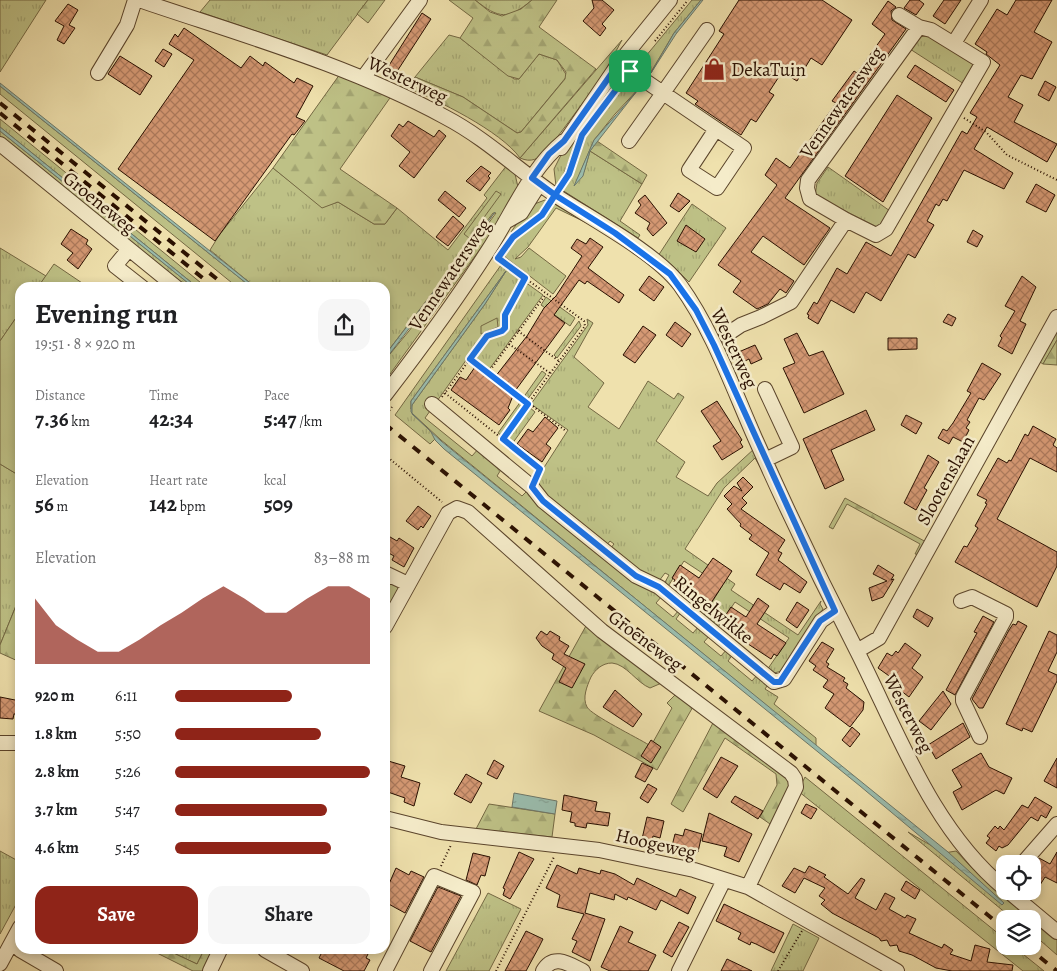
<!DOCTYPE html>
<meta charset="utf-8">
<style>
:root{--surface:#fff;--page:#f6f6f6;--text:#202124;--muted:#757577;--accent:#8f2418}
body{margin:0;font-family:Alegreya,serif;background:var(--page);color:var(--text);height:100vh;display:flex;flex-direction:column;font-size:19px;white-space:nowrap}
*{box-sizing:border-box;margin:0}
p{font-size:16px;color:var(--muted)}
.icon{flex:none;width:28px;height:28px;fill:none;stroke:currentColor;stroke-width:2;stroke-linecap:round;stroke-linejoin:round}
.map{position:relative;flex:1;overflow:hidden}
.sheet{position:absolute;left:15px;top:282px;width:375px;height:672px;display:flex;flex-direction:column;background:var(--surface);border-radius:15px;box-shadow:0 2px 8px #0003}
.sheet>*{flex:none}
.controls{position:absolute;left:996px;top:855px;display:grid;gap:10px}
.controls a{display:grid;place-items:center;width:45px;height:45px;border-radius:10px;background:var(--surface);box-shadow:0 2px 8px #0003;font-size:25px}
.pin{position:absolute;display:grid;place-items:center;width:42px;height:42px;color:#fff;margin:-21px;border-radius:10px;box-shadow:0 2px 8px #0006}
.round{display:grid;place-items:center;flex:none;width:52px;height:52px;border-radius:15px;background:var(--page)}
.headline{display:flex;align-items:center;justify-content:space-between;height:85px;padding:0 20px}
h1{font-size:28px;font-weight:600;line-height:38px}
.metrics{display:grid;grid-template-columns:repeat(3,1fr);gap:8px;height:85px;padding:5px 20px}
.metrics div{display:grid;align-content:center}
.metrics b{font-size:21px;font-weight:600}
.metrics small{font-size:14px;font-weight:400}
.metrics p{font-size:14px}
.chart{height:140px;padding:10px 20px}
.chart p{display:flex;justify-content:space-between}
.chart svg{width:100%;height:90px;margin-top:5px;fill:var(--accent);opacity:.7}
.primary-button{display:flex;gap:10px;margin-top:auto;padding:10px 20px}
.primary-button a{flex:1;height:58px;border-radius:15px;background:var(--accent);color:#fff;font-size:20px;font-weight:600;line-height:58px;text-align:center}
.primary-button a+a{background:var(--page);color:var(--text)}
ul{padding:0 20px;list-style:none;font-size:16px}
li{display:grid;grid-template-columns:80px 60px 1fr;align-items:center;height:38px}
li i{height:12px;border-radius:6px;background:var(--accent)}
.map>svg:first-child{display:block}
.grass{fill:url(#grass-tufts);stroke:#746843;fill-rule:evenodd}
.forest{fill:url(#forest-firs);stroke:#746843}
.park{fill:url(#park-crowns);stroke:#746843}
.garden{fill:#bec186;stroke:#746843}
.water{fill:url(#water-ripples);stroke:#6d7768}
.building{fill:url(#building-cross-hatch);stroke:#290f00}
.lines{fill:none;stroke-linecap:round;stroke-linejoin:round}
.minor-casing{stroke:#5a442b;stroke-width:16}
.path{stroke:#290f00;stroke-width:2;stroke-dasharray:1 2.5;stroke-linecap:butt}
.minor{stroke:#f5ecca;stroke-width:14}
.rail{stroke:#290f00;stroke-width:4;stroke-dasharray:9 9;stroke-linecap:butt}
.route-casing{stroke:#fff;stroke-width:10}
.route{stroke:#1a73e8;stroke-width:6}
.labels{text-anchor:middle;stroke-width:5;stroke-linejoin:round;paint-order:stroke}
.poi-label{font-size:19px;fill:#290f00;stroke:#f5ecca;text-anchor:start}
.street-label{font-size:19px;fill:#290f00;stroke:#f5ecca}
</style>
<div class="map">
<svg width="1057" height="971" viewBox="0 0 1057 971">
<defs>
<pattern id="grass-tufts" width="24" height="20" patternUnits="userSpaceOnUse" patternTransform="scale(1.25)"><rect width="24" height="20" fill="#bec186"/><path d="M3 7l-1-3M5 7V3M7 7l1-3M15 17l-1-3M17 17v-4M19 17l1-3" fill="none" stroke="#a3a572"/></pattern>
<pattern id="forest-firs" width="22" height="20" patternUnits="userSpaceOnUse" patternTransform="scale(1.25)"><rect width="22" height="20" fill="#bec186"/><path d="M5 1l3.5 6h-7zM16 11l3.5 6h-7z" fill="#a3a572"/></pattern>
<pattern id="park-crowns" width="20" height="18" patternUnits="userSpaceOnUse" patternTransform="scale(1.25)"><rect width="20" height="18" fill="#bec186"/><path d="M2 6a3 3 0 1 1 6 0M12 15a3 3 0 1 1 6 0" fill="none" stroke="#a3a572"/></pattern>
<pattern id="water-ripples" width="26" height="14" patternUnits="userSpaceOnUse" patternTransform="scale(1.25)"><rect width="26" height="14" fill="#9abdae"/><path d="M2 4q2-2 4 0t4 0M15 11q2-2 4 0t4 0" fill="none" stroke="#85a194"/></pattern>
<pattern id="building-cross-hatch" width="8" height="8" patternUnits="userSpaceOnUse" patternTransform="scale(1.25)"><rect width="8" height="8" fill="#d59974"/><path d="M0 0l8 8M0 8l8-8" fill="none" stroke="#ad7b5d"/></pattern>
</defs>
<rect width="100%" height="100%" fill="#efe1ad"/>
<filter id="stains"><feTurbulence type="fractalNoise" baseFrequency=".004" numOctaves="4"/><feColorMatrix values="0 0 0 0 .2 0 0 0 0 .09 0 0 0 0 .02 0 0 0 .5 -.17"/></filter>
<radialGradient id="worn" r=".72"><stop offset=".6" stop-color="#630" stop-opacity="0"/><stop offset="1" stop-color="#630" stop-opacity=".3"/></radialGradient>
<path class="grass" d="M0 0H46L0 72Z
M210 0H368L327 55 200 12Z
M475 0H532C508 20 499 19 475 0Z
M692 0H701L674 33 648 77 636 68Z
M449 35 460 38 514 79H519L539 54 557 60 567 76 521 132 517 133 463 97 415 77Z
M932 35 973 63 974 68 964 84 910 49 919 37Z
M622 40 602 77 547 151C539 159 531 163 520 158Z
M617 75 624 76 580 135 559 185 556 186 554 169 560 157Z
M629 77 641 86 615 114 594 140 578 178 584 172 590 151 642 184 620 221 640 235 638 238 562 190 570 176 586 136Z
M0 86 251 287H237L0 94Z
M0 119 206 287H197L0 127Z
M0 131 193 287H186L0 137Z
M507 165 515 174 518 187 501 220 385 381V360L409 331 496 213H493L385 355V288L255 287 210 250 220 234 273 168 322 207 338 202 374 224H385L397 208 448 250 487 198 484 195Z
M828 167 890 211 882 224 877 227 815 196 817 183Z
M545 200 547 201 534 218 513 234 511 232 529 206Z
M553 203 589 224 556 208 528 247 515 259 521 257 529 248 566 276 553 294 505 257C505 241 527 233 538 223 544 217 548 209 553 203Z
M692 204 726 228 689 282 673 266 658 256Z
M0 248 46 276 38 287 20 288V312L0 341Z
M501 265 522 279 503 315 504 327 486 336 479 342 425 418 472 456 479 448 502 468 497 476 522 496 529 489 662 596 656 603 673 617 679 610 681 612 676 619 693 633 699 626 710 635 704 642 721 656 727 649 733 654 728 661 752 681 758 674 769 683 765 689 778 697 774 704 816 738V746L441 440 413 414 434 435 435 439 430 444 395 415ZM506 271 485 304 412 405 411 409V401Z
M525 282 543 295 488 371 472 359 485 341 505 330 507 314Z
M546 297 575 318 570 326 541 305Z
M587 319 593 323 574 357 604 383 588 407 619 429 648 381 674 399 678 393 684 397 656 441 685 462 676 477 708 496 717 483 755 448 762 470 755 458 724 488 685 549 735 584 731 590 798 635 821 601 820 604 823 609 782 671 774 673 767 670 789 638 735 602 717 629 703 617 722 586 684 561 667 588 664 584 669 575 665 573 659 581 639 573 610 549 614 544 610 541 606 546 547 498 537 485 543 469 568 430 531 404 588 325Z
M579 321 581 326 557 358 554 355Z
M1057 324V340L1043 364 1037 360Z
M542 371 546 374 527 400 523 398Z
M521 401 524 404 501 435 498 433Z
M529 407 535 412 512 444 506 439Z
M0 464 20 476V596L0 645Z
M393 581 402 586 385 620V595L389 587 386 585Z
M805 777 1005 939V946H1013L1044 971H1023L798 791Z
M908 832 944 853 956 851 973 869 1032 919H1013Z
M0 851 20 862V897L0 934Z
M488 893 521 909 489 971H446Z
M1032 919 1057 940V955L1033 934Z
M793 924 819 938 803 971H771Z
M167 950H204L197 964Z"/>
<path class="forest" d="M368 0H385L368 23 357 14Z
M449 0H475L490 12 502 16 521 9 532 0H557L539 27 596 69 520 158C501 131 437 100 406 87L415 77 463 97 517 133 521 132 565 79 566 72 557 60 539 54 519 79 508 76 460 38 473 18Z
M340 74 392 95 340 169 397 208 385 224H374L338 202 322 208 273 168Z
M597 141 647 175 642 184 590 151Z
M496 191 501 194 469 238 464 234Z
M1057 340V365L1043 364Z
M845 498 928 543 921 555 915 554 920 544 847 504 833 529 829 527Z
M20 596V662L0 653V645Z
M587 624 664 682 650 688C637 683 626 664 612 663 602 663 595 670 591 677 587 686 582 698 587 707 591 715 638 738 649 745L652 744 672 708 667 703 678 692 694 705 657 770 594 735 539 711Z
M715 719 785 772 792 788 773 826 760 817 777 785 776 774 725 738 683 812 671 804Z
M489 804 555 814 552 837 476 829Z
M151 950H167L197 964 204 950H215L204 971H193Z"/>
<path class="park" d="M497 318 498 327 481 334V326Z"/>
<path class="garden" d="M54 264 88 287H38Z
M20 312V476L0 464V341Z"/>
<path class="water" d="M701 0H703L676 34 651 73 674 33Z
M0 83 255 287H251L0 86Z
M637 91 590 151 583 176 574 186 594 140Z
M0 127 197 287H193L0 131Z
M495 212 454 270 385 360V355Z
M506 271 485 304 412 405V414L441 441 948 852 1004 903 1002 905 860 786 444 449 435 440 431 432 411 412V401Z
M514 793 557 801 555 814 512 807Z"/>
<path class="building" d="M592 0H602L614 10 602 24 606 28 600 36 583 21 594 8Z
M739 0H822L852 20 822 65 811 58 797 81 782 72 769 92 774 95 756 122 751 119 741 135 695 104 698 101 686 93 724 34 719 31Z
M910 0H919L924 4 916 15 904 8Z
M944 0H961L945 24 933 16Z
M1016 0H1052L1034 32 1052 42 1032 79 1021 75 1008 97 1023 105 1014 122 1057 144 1047 162 987 127 974 149 1013 173 1004 189 964 170 947 201 943 199 939 206 936 204 927 221 934 225 915 258 908 254 881 301 866 292 854 313 831 300 818 324 808 318 809 315 807 314 814 302 817 304 837 268 847 274 866 242 891 256 962 131 967 134 977 117 970 113 1000 65 986 54 987 52 975 44 997 9 1007 15Z
M888 1 896 7 891 11 892 20 906 29 785 198 830 228 804 265 763 236 751 252 794 281 786 293 780 289 768 304 757 309 733 292 741 281 718 265 777 185 765 175 776 158 790 168 836 103 832 101 854 71 857 73 885 34 872 24Z
M68 4 78 10 69 25 75 28 64 44 57 40 64 26 55 21Z
M422 13 431 19 396 73 388 67Z
M184 28 241 68 250 56 263 66 265 62 294 83 297 78 313 86 296 117 305 121 294 135 292 134 215 241 118 169 194 60 169 44 175 34 178 37Z
M163 49 172 54 164 67 155 61Z
M120 56 152 76 140 95 108 74Z
M915 65 954 90 946 102 907 77Z
M1045 81 1056 87 1049 101 1038 95Z
M897 95 932 118 883 202 845 176Z
M408 121 434 137 439 130 446 136 414 178 399 166 410 152 391 136 399 124 403 127Z
M481 166 491 173 488 176 490 178 480 191 466 181Z
M1036 184 1055 195 1046 212 1026 202Z
M445 191 466 208 459 217 438 200Z
M678 193 690 201 679 212 670 206Z
M645 195 667 223 653 236 647 229 650 223 635 213 641 205 638 201Z
M453 216 464 226 448 246 436 237Z
M686 225 705 239 696 252 677 241Z
M71 229 88 240 86 244 92 249 78 269 67 260 73 253 61 244Z
M973 230 983 236 977 247 967 242Z
M590 238 603 247 588 268 624 295 619 303 587 281 585 284 579 280 554 315 565 323 515 391 508 408 510 410 499 425 451 390 460 377 466 380 475 367 491 379 493 376 495 377 527 336 544 308 556 296 582 256 571 248 577 239 586 244Z
M649 276 664 287 654 301 639 290Z
M1022 276 1036 287 1020 321 1026 324 1012 354 998 346 1002 338 1000 336 1015 311 1005 306Z
M948 314 956 318 952 326 943 322Z
M675 322 691 334 682 347 666 335Z
M643 326 656 335 635 363 623 355Z
M797 333 809 356 823 351 844 394 804 413 783 368 795 363 784 339Z
M888 338H917V349L888 350Z
M755 345 762 359 751 364 749 359 739 364 734 354Z
M982 363 1001 374 984 400 979 398 967 420 970 422 966 428 969 430 963 442 953 437 949 444 938 438 943 429 947 431 953 423 971 393 967 391Z
M717 401 742 440 740 442 743 447 722 460 713 446 721 441 701 411Z
M866 410 875 430 831 450 844 480 825 489 803 439Z
M906 415 922 423 916 434 901 425Z
M545 417 558 428 546 444 551 448 542 462 517 444 528 429 533 432Z
M1033 426 1056 439 1053 445 1057 448V472L1030 458 997 519 1057 552V566L1037 607 955 562 964 546 967 547 978 528 975 526 987 504 985 503 987 500 977 495 998 458 1007 463 1009 460 1011 461 1025 434 1028 436Z
M928 455 939 462 924 488 927 490 916 510 904 503Z
M743 477 753 487 742 498 747 503 741 509 785 540 778 551 782 553 778 560 807 582 800 593 784 583 780 590 756 575 769 553 749 539 752 535 740 526 741 524 727 509 732 504 724 496 734 486 742 491 737 483Z
M418 506 431 516 423 528 421 526 418 530 406 521Z
M385 534 397 541 399 538 414 548 404 567 392 560 394 556 385 551Z
M713 558 732 571 707 609 672 585 675 580 672 578 680 565 699 578Z
M878 565 894 575 891 580 894 579 883 597 872 601 869 588 887 581 873 574Z
M758 598 769 606 757 624 786 643 777 656 774 654 771 659 719 625 731 607 746 617Z
M797 602 809 610 797 628 786 620Z
M917 609 933 618 928 627 913 617Z
M983 616 994 622 955 695 946 690 977 633 974 632Z
M1018 621 1027 626 983 708H979L972 699 1009 630 1013 624 1016 625Z
M541 631 547 635 550 631 560 637 559 640 569 646 564 654 585 664 572 688 559 682 566 668 552 659 554 654 542 646 536 638Z
M1049 631 1057 635V652L1048 671 1057 675V681L1032 732 1023 728 1022 731 1006 724Z
M822 642 834 649 826 662 829 664 827 667 845 678 843 681 848 684 846 688 864 702 863 710 850 727 825 708 834 694 823 687 828 680 813 670 816 666 809 661Z
M905 643 921 655 912 668 923 677 909 697 896 687 899 683 878 668 887 653 892 656 896 651 898 653Z
M615 690 642 714 633 727 603 707Z
M943 691 951 704 931 730 919 721Z
M0 697 20 701V714H14L13 719 0 718Z
M963 723 970 737 936 759 928 745Z
M852 727 860 734 850 747 842 740Z
M651 740 661 747 651 763 641 756Z
M981 753 989 767 1012 778 1004 794 996 790 962 810 953 792 962 787 952 770Z
M721 757 738 766 717 798 703 789Z
M1057 758V788L1044 781Z
M385 760 405 766 401 777 420 783 414 806 404 802 405 798 385 791Z
M494 760 504 766 497 779 487 774Z
M642 763 653 768 645 782 635 777Z
M466 774 482 783 471 803 454 794Z
M648 784 657 789 648 803 640 798Z
M564 795 597 802 595 811 610 813 608 826 587 823 586 828 575 826V823L570 822 572 812 562 810Z
M735 796 763 811 758 819 731 802Z
M1035 797 1052 807 1046 818 1041 815 1038 821 1031 817 1008 845 1002 848 999 846 996 851 986 843 990 838 987 836 995 826 998 829 1000 826 1004 830 1022 805 1028 808Z
M806 804 817 809 811 819 801 813Z
M709 813 752 834 739 862 724 856 727 847 702 841Z
M647 817 664 821 660 838 653 836 652 841 642 839Z
M685 829 702 834 698 852 672 846 675 834 683 836Z
M519 852 534 859 510 899 503 895 505 889 503 888Z
M1057 852V883L1045 877 1040 885 1032 881V871L1039 858 1050 864Z
M473 853 490 857 485 876 481 875 477 885 466 880Z
M557 865 577 874 579 868 600 874 601 870 615 874 634 885 637 878 676 897 680 889 696 897 688 914 661 900 656 910 628 897 627 900 615 894 614 900 590 893 585 913 605 919 590 961 572 952 577 941 572 939 584 914 557 907 560 895 546 888Z
M809 866 826 875 824 877 848 894 861 878 865 880 855 898 876 910 885 893 895 898 889 909 905 918 907 915 916 919 909 933 942 948 944 944 953 950 950 954 971 961 975 945 990 949 987 962 1013 965 1012 971H952L936 968 912 955 899 951 897 945 890 946 887 940 881 941 879 938 832 913 821 904 825 900 819 896 825 888 804 878 795 893 782 886 794 868 805 873Z
M396 868 409 875 411 871 424 877 405 913 385 902V893Z
M906 881 920 890 915 899 901 890Z
M438 887 461 896 431 952 410 941Z
M724 904 784 933 774 953 756 944 751 942 750 945 738 939 741 933 716 921Z
M679 922 689 927 672 957 663 952Z
M620 926 633 932 628 942 656 955 648 971H610L601 967Z
M526 931 543 939 539 947 526 971H505Z
M323 950H360L368 954 366 958 370 960 364 971H344L319 958Z
M727 959 752 971H721Z"/>
<g class="lines">
<defs>
<path id="minor" d="M139 0C242 35 349 65 445 117 487 139 519 171 558 197 592 219 656 253 680 285 713 331 732 386 755 438 787 510 821 581 857 651 899 734 932 829 1005 889
M899 15 919 27
M919 27 931 30 983 62 886 229 876 235 846 220 810 199 807 188 808 180Z
M954 43 981 0
M619 63 663 93 707 30
M98 73 127 25 135 0
M363 78 420 0
M629 141 663 93 744 148 717 188 689 170 716 129
M0 144 177 288
M561 148 619 63 670 0
M507 221 521 213 538 186
M129 249 115 266 143 288
M726 335 741 325 761 317 791 302 846 220
M385 395C422 347 458 298 491 246 514 210 530 169 564 141
M432 404 532 487 543 501 636 576 659 587 774 682 784 679 821 621 835 611
M765 460 792 447 765 389
M385 578 387 574 408 584
M961 601 972 597 1006 614V617L963 697V701L980 737
M385 627 448 513 457 508 468 512 602 631 791 773 795 779 796 787 748 887
M857 651 879 638 1057 317
M0 743H20
M385 818 441 832 599 850 694 870 748 887 897 971
M1022 864 1057 824
M1008 891 1057 932
M20 950 56 971
M265 950 302 971
M0 964 20 927
M210 971 220 950
M385 971 434 876 473 892 431 971
M543 971C553 953 569 964 583 971
M679 971 724 880"/>
</defs>
<use href="#minor" class="minor-casing"/>
<path class="path" d="M655 41 688 0
M964 118 986 132 1007 155 1057 180
M562 184 569 174 578 147
M512 238 542 215 549 205
M499 259 584 321 585 326 499 443
M518 331 559 361
M509 344 550 373
M471 358 487 336 502 331 505 328V315L525 278
M488 373 566 431
M445 393 540 469 538 474
M442 397 470 359 488 373 546 294
M385 416 392 407
M385 455 442 502
M441 866 451 845
M496 971 554 857
M778 971 802 931"/>
<use href="#minor" class="minor"/>
<path class="rail" d="M0 103 228 288
M0 113 215 288
M385 424 1005 929
M1026 946 1057 971"/>
</g>
<g class="lines">
<defs>
<path id="route" d="M630 71 619 63 564 141 549 154 532 178 555 195 542 215 513 237 498 258 525 278 505 315V328L502 331 487 336 470 359 528 404 503 439 540 469 532 487 543 501 636 576 659 587 774 682H780L820 621 835 611 714 345 696 310 670 274 615 233 555 195 569 174 582 135 630 71"/>
</defs>
<use href="#route" class="route-casing"/>
<use href="#route" class="route"/>
</g>
<defs>
<symbol id="shop-bare" viewBox="-9 -9 18 18"><path d="M-5-2.5h2.3a2.7 3.5 0 0 1 5.4 0H5L5.5 6h-11ZM-1.5-2.5h3a1.5 2.3 0 0 0-3 0Z" fill="#8f2418" stroke="#f5ecca" stroke-width="2.5" paint-order="stroke"/></symbol>
</defs>
<g fill-rule="evenodd">
<use href="#shop-bare" x="698" y="53" width="32" height="32"/>
</g>
<g class="labels">
<g class="poi-label">
<text x="731" y="76">DekaTuin</text>
</g>
<g class="street-label">
<text transform="translate(408 79) rotate(25)" y="7">Westerweg</text>
<text transform="translate(841 102) rotate(-55)" y="7">Vennewatersweg</text>
<text transform="translate(100 202) rotate(39)" y="7">Groeneweg</text>
<text transform="translate(449 274) rotate(-56)" y="7">Vennewatersweg</text>
<text transform="translate(735 348) rotate(65)" y="7">Westerweg</text>
<text transform="translate(945 480) rotate(-61)" y="7">Slootenslaan</text>
<text transform="translate(714 609) rotate(39)" y="7">Ringelwikke</text>
<text transform="translate(646 640) rotate(37)" y="7">Groeneweg</text>
<text transform="translate(909 713) rotate(63)" y="7">Westerweg</text>
<text transform="translate(656 843) rotate(13)" y="7">Hoogeweg</text>
</g>
</g>
<rect width="100%" height="100%" filter="url(#stains)"/>
<rect width="100%" height="100%" fill="url(#worn)"/>
</svg>
<div class="controls">
<a><svg class="icon" aria-label="locate" viewBox="0 0 24 24"><circle cx="12" cy="12" r="6"/><path d="M12 2v4M12 18v4M2 12h4M18 12h4"/></svg></a>
<a><svg class="icon" aria-label="layers" viewBox="0 0 24 24"><path d="M12 4l9 5-9 5-9-5zM3 14l9 5 9-5"/></svg></a>
</div>
<div class="pin" style="left:630px;top:71px;background:#1e9e55"><svg class="icon" aria-label="arrive" viewBox="0 0 24 24"><path d="M6 21V4h12l-3 4 3 4H6"/></svg></div>
<section class="sheet">
<div class="headline"><div><h1>Evening run</h1><p>19:51 · 8 × 920 m</p></div><a class="round"><svg class="icon" aria-label="share" viewBox="0 0 24 24"><path d="M12 15V3M7 8l5-5 5 5M5 13v7h14v-7"/></svg></a></div>
<div class="metrics">
<div><p>Distance</p><b>7.36<small> km</small></b></div>
<div><p>Time</p><b>42:34</b></div>
<div><p>Pace</p><b>5:47<small> /km</small></b></div>
</div>
<div class="metrics">
<div><p>Elevation</p><b>56<small> m</small></b></div>
<div><p>Heart rate</p><b>142<small> bpm</small></b></div>
<div><p>kcal</p><b>509</b></div>
</div>
<div class="chart"><p><span>Elevation</span>83–88 m</p>
<svg viewBox="0 0 160 44" preserveAspectRatio="none"><path d="M0 44V12L10 25L20 32L30 38L40 38L50 32L60 25L70 19L80 12L90 6L100 12L110 19L120 19L130 12L140 6L150 6L160 12V44z"/></svg>
</div>
<ul>
<li><b>920 m</b>6:11<i style="width:60%"></i></li>
<li><b>1.8 km</b>5:50<i style="width:75%"></i></li>
<li><b>2.8 km</b>5:26<i style="width:100%"></i></li>
<li><b>3.7 km</b>5:47<i style="width:78%"></i></li>
<li><b>4.6 km</b>5:45<i style="width:80%"></i></li>
</ul>
<div class="primary-button"><a>Save</a><a>Share</a></div>
</section>
</div>
